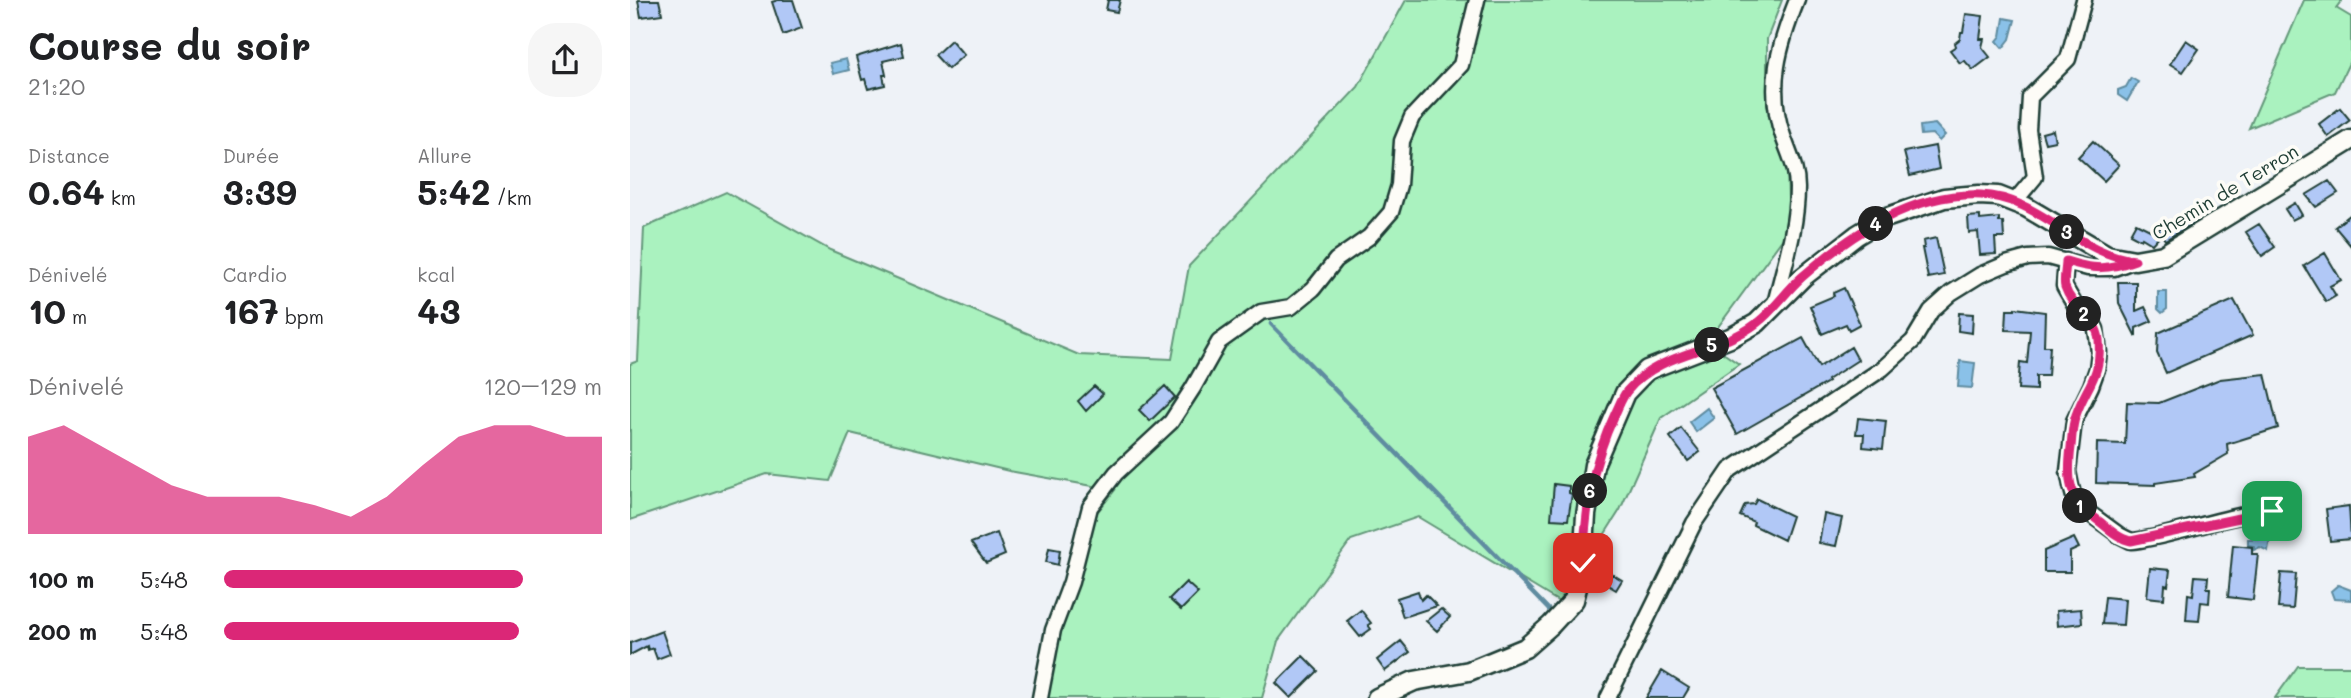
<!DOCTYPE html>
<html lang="fr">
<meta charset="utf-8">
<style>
:root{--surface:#fff;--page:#f6f6f6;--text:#202124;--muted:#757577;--accent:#db2777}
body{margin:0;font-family:Mali,sans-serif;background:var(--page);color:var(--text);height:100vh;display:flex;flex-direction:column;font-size:26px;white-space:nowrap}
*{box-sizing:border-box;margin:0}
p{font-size:23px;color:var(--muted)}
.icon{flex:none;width:38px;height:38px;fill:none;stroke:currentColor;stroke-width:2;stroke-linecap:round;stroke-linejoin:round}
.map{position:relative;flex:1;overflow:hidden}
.side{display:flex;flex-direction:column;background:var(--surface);width:630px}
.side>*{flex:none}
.pin{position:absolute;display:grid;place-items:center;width:60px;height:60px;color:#fff;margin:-30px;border-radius:14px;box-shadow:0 4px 10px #0006}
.km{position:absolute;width:35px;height:35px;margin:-18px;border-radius:50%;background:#222;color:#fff;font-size:19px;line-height:35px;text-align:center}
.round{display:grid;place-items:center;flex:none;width:74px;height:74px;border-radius:28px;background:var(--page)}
.headline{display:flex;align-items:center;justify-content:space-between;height:119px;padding:0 28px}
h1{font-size:38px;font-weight:800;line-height:52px}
.stats{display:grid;grid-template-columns:repeat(3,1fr);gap:10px;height:119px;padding:7px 28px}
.stats div{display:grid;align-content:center}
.stats b{font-size:35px;font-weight:800}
.stats small{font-size:19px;font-weight:400}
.stats p{font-size:19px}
.chart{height:196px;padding:14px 28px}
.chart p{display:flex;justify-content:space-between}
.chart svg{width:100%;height:126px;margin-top:7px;fill:var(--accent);opacity:.7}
ul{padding:0 28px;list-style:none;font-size:23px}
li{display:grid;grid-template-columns:112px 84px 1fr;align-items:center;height:52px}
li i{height:18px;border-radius:9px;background:var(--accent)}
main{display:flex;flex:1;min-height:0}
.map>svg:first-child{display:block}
.green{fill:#aaf2bf;stroke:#64987a;stroke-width:2}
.water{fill:#8ac1e8;stroke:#5f8ca0;stroke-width:2}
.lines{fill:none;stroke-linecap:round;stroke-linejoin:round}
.stream{stroke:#5f8ca0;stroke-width:4.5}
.building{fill:#b1c8f6;stroke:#1f3d34;stroke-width:2}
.minor-casing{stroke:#1f3d34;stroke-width:19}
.tertiary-casing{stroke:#1f3d34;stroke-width:23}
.minor{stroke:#fdfcf7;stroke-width:14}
.tertiary{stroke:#fdfcf7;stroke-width:18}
.route-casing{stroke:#fff;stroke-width:14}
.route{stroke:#db2777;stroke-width:9}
.labels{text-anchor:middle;stroke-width:7;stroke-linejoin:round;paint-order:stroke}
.street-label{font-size:19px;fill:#1f3d34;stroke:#fdfcf7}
</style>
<main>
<section class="side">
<div class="headline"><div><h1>Course du soir</h1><p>21:20</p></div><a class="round"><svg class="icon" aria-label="share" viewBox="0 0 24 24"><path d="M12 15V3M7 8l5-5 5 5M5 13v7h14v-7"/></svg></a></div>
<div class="stats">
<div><p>Distance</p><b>0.64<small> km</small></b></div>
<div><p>Durée</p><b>3:39</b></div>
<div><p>Allure</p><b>5:42<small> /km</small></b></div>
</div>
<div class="stats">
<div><p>Dénivelé</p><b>10<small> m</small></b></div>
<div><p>Cardio</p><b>167<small> bpm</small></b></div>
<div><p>kcal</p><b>43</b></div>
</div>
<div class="chart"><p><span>Dénivelé</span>120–129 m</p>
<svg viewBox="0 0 160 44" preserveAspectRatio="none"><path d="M0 44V10L10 6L20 13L30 20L40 27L50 31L60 31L70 31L80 34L90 38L100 31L110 20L120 10L130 6L140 6L150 10L160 10V44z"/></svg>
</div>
<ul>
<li><b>100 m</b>5:48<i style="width:79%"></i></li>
<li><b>200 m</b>5:48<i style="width:78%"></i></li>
</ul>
</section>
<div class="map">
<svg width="1721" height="698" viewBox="0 0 1721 698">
<rect width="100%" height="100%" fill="#eef2f7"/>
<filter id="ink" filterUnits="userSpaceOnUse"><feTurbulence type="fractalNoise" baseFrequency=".0143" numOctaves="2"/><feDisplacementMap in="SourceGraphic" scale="14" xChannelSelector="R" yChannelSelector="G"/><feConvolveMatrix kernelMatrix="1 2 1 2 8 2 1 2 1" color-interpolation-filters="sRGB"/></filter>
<g filter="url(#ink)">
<path class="green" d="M776 0H1152L1137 39V106L1157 167 1159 230 1077 342 1109 364 1031 418 990 510 931 603 788 517 721 540 648 641 632 698H410L465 515 485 490 379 471 220 433 200 481 137 474 0 520V364L8 361 14 228 96 192 200 250 449 355 542 359 559 266 728 87Z
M1674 0H1712L1706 8 1721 17V59L1705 92 1619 128Z
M1668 666H1721V698H1645Z"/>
<path class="water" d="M1374 18 1385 20 1380 39 1373 48 1367 41 1371 36Z
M216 59 219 70 203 74 200 63Z
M1501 78 1508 82 1497 101 1488 95V90L1496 87Z
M1305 124 1315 135 1309 141 1302 134 1291 135 1290 126Z
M1528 292H1537V309L1532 313 1528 309Z
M1330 361 1345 363 1342 388 1328 387Z
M1077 408 1084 418 1066 432 1059 422Z
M1640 538 1638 551 1630 547 1624 550V546L1618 545V539Z
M1708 585 1721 590V600L1704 599 1701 591Z"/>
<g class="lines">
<path class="stream" d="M641 324 922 613"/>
</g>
<path class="building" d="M8 0H29L32 14 11 17Z
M148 0H163L172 28 153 35 142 2Z
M478 0H490L487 12 476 10Z
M1336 14 1353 16 1350 39H1354L1352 47 1360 57 1343 70 1334 60 1330 63 1320 50 1326 46 1325 43 1330 39 1331 32H1333Z
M321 40 334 55 318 69 305 55Z
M1556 40 1569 49 1553 72 1540 64Z
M271 43 274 56 253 61 256 75H253L255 85 238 89 235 79 232 80 226 57Z
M1710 108 1720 120 1698 137 1689 124Z
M1423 130 1425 141 1415 143 1412 133Z
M1463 141 1489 165 1474 181 1448 157Z
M1305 146 1309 169 1280 176 1274 152Z
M1699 181 1708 193 1686 207 1676 195Z
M1665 203 1672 215 1662 220 1655 209Z
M1566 208 1572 218 1535 240 1528 229Z
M1721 214V246L1705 227Z
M1350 216V220L1369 218V222H1373L1374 238H1365L1366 254 1350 255 1348 232 1339 233 1338 217Z
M1506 223 1530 235 1522 244 1512 238 1511 240 1500 234Z
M1629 224 1645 247 1632 256 1616 232Z
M1306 238 1314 275 1298 278 1292 248H1294L1293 241Z
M1695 253 1711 280 1700 286 1706 296 1696 302 1674 266Z
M1488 282H1506V311L1515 307 1522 321 1506 328V337L1489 303Z
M1214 288 1230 324 1219 330 1216 324 1192 334 1180 306 1204 296 1203 293Z
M1604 300 1623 335 1536 373 1527 353 1528 333Z
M1385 308 1415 312 1414 346H1420L1418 376H1406V390L1388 389 1390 362 1397 363 1400 331 1376 330 1377 310H1385Z
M1329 313 1343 314 1342 333 1328 331Z
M1173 338 1189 367 1221 347 1228 360 1197 380 1198 382 1107 434 1081 388Z
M1635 374 1648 428 1597 444 1598 454 1564 474 1565 477 1525 483V485L1466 483 1467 443 1495 444 1497 402 1529 403 1590 379Z
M464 386 473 394 456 411 448 401Z
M535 386 545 397 520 421 509 410Z
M1228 418 1256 421 1253 449 1233 447 1234 434H1226Z
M1051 428 1070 452 1058 461 1040 437Z
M924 484 939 486V493L942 494 938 520 921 519Z
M1127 499 1162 516 1154 540 1123 525 1124 522 1110 516 1115 505 1124 504Z
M1719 506 1721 539 1700 541 1696 509Z
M1194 514 1212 518 1206 546 1189 543Z
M367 533 375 555 356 563 341 543Z
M1444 538 1449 548 1440 552V572H1414V551Z
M1603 545 1622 547V554H1628L1623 600 1598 597Z
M419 548 430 550 428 565 416 562Z
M1520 568 1540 570 1538 586 1535 585 1534 599 1517 597Z
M1651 573 1666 574 1663 609 1648 608Z
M982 574 992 580 986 590 976 584Z
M1565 576 1578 577 1577 588H1580L1579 603 1571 602 1569 621 1556 620 1558 594 1563 595Z
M556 582 568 593 551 610 539 599Z
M788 591 791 600 796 595 807 606 773 617 767 598Z
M1475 597 1495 599 1493 625 1472 624Z
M811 609 820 617 807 631 796 621Z
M1451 609 1452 623 1427 626 1426 611Z
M731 610 741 623 738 625 741 629 730 637 717 621Z
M32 631 40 654 27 659 23 648 18 650 17 646 0 655V643Z
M771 641 780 652 755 671 747 660Z
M673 656 688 671 661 698 646 683Z
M1032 671 1059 688 1053 698H1016Z"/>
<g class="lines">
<defs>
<path id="minor" d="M1385 201 1405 177 1398 130 1400 97 1438 59 1454 0
M1436 261 1434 286 1445 305 1462 321 1466 329 1469 352 1467 369 1461 386 1444 421 1438 471 1441 486 1444 497 1452 508 1489 535 1501 541C1536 540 1631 501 1656 515
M1145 304C1154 266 1167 228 1167 188 1167 168 1159 154 1153 136 1136 88 1149 45 1167 0
M410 698 423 630 441 582 460 507 486 473 541 422 563 388 589 342 631 312 661 307 683 289 706 260 739 237 761 212 769 185 772 141 782 117 831 65 847 0
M978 698 1064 523 1100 470 1252 369 1283 341 1301 311 1321 293 1350 275 1376 264 1398 258 1418 257 1458 268H1484L1505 260"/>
<path id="tertiary" d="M747 698 784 681 839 671 895 648 921 625 944 600 953 563 956 515 964 465 995 393 1017 370 1100 338 1127 323 1173 277 1227 235 1255 218 1314 198 1349 195 1368 196 1396 207 1477 255 1505 260 1533 255 1721 140"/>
</defs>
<use href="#minor" class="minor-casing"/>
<use href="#tertiary" class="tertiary-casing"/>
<use href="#minor" class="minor"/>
<use href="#tertiary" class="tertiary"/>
</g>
</g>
<g class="lines" filter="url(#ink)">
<defs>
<path id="route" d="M953 563C956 508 961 465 985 414 989 406 992 397 997 391 1032 349 1087 354 1127 323 1144 310 1156 291 1172 277 1221 234 1283 192 1351 195 1410 197 1448 255 1505 260 1478 270 1464 270 1436 261 1436 269 1433 280 1435 287 1442 309 1467 317 1469 340 1472 376 1456 386 1446 415 1442 425 1442 437 1441 447 1437 480 1438 497 1465 518 1476 526 1488 539 1501 541L1642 511"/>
</defs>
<use href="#route" class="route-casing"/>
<use href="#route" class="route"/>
</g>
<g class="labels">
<g class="street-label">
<text transform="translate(1595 192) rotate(-31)" y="7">Chemin de Terron</text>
</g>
</g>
</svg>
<div class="pin" style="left:1642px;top:511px;background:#1e9e55"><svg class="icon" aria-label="arrive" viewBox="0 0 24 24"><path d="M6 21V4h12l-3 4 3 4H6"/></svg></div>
<div class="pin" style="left:953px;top:563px;background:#d93025"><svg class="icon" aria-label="check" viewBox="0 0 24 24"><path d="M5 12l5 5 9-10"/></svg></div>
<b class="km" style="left:1450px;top:506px">1</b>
<b class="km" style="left:1454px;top:314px">2</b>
<b class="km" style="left:1437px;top:232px">3</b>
<b class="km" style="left:1246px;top:224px">4</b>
<b class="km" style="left:1082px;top:345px">5</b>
<b class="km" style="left:960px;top:491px">6</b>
</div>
</main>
